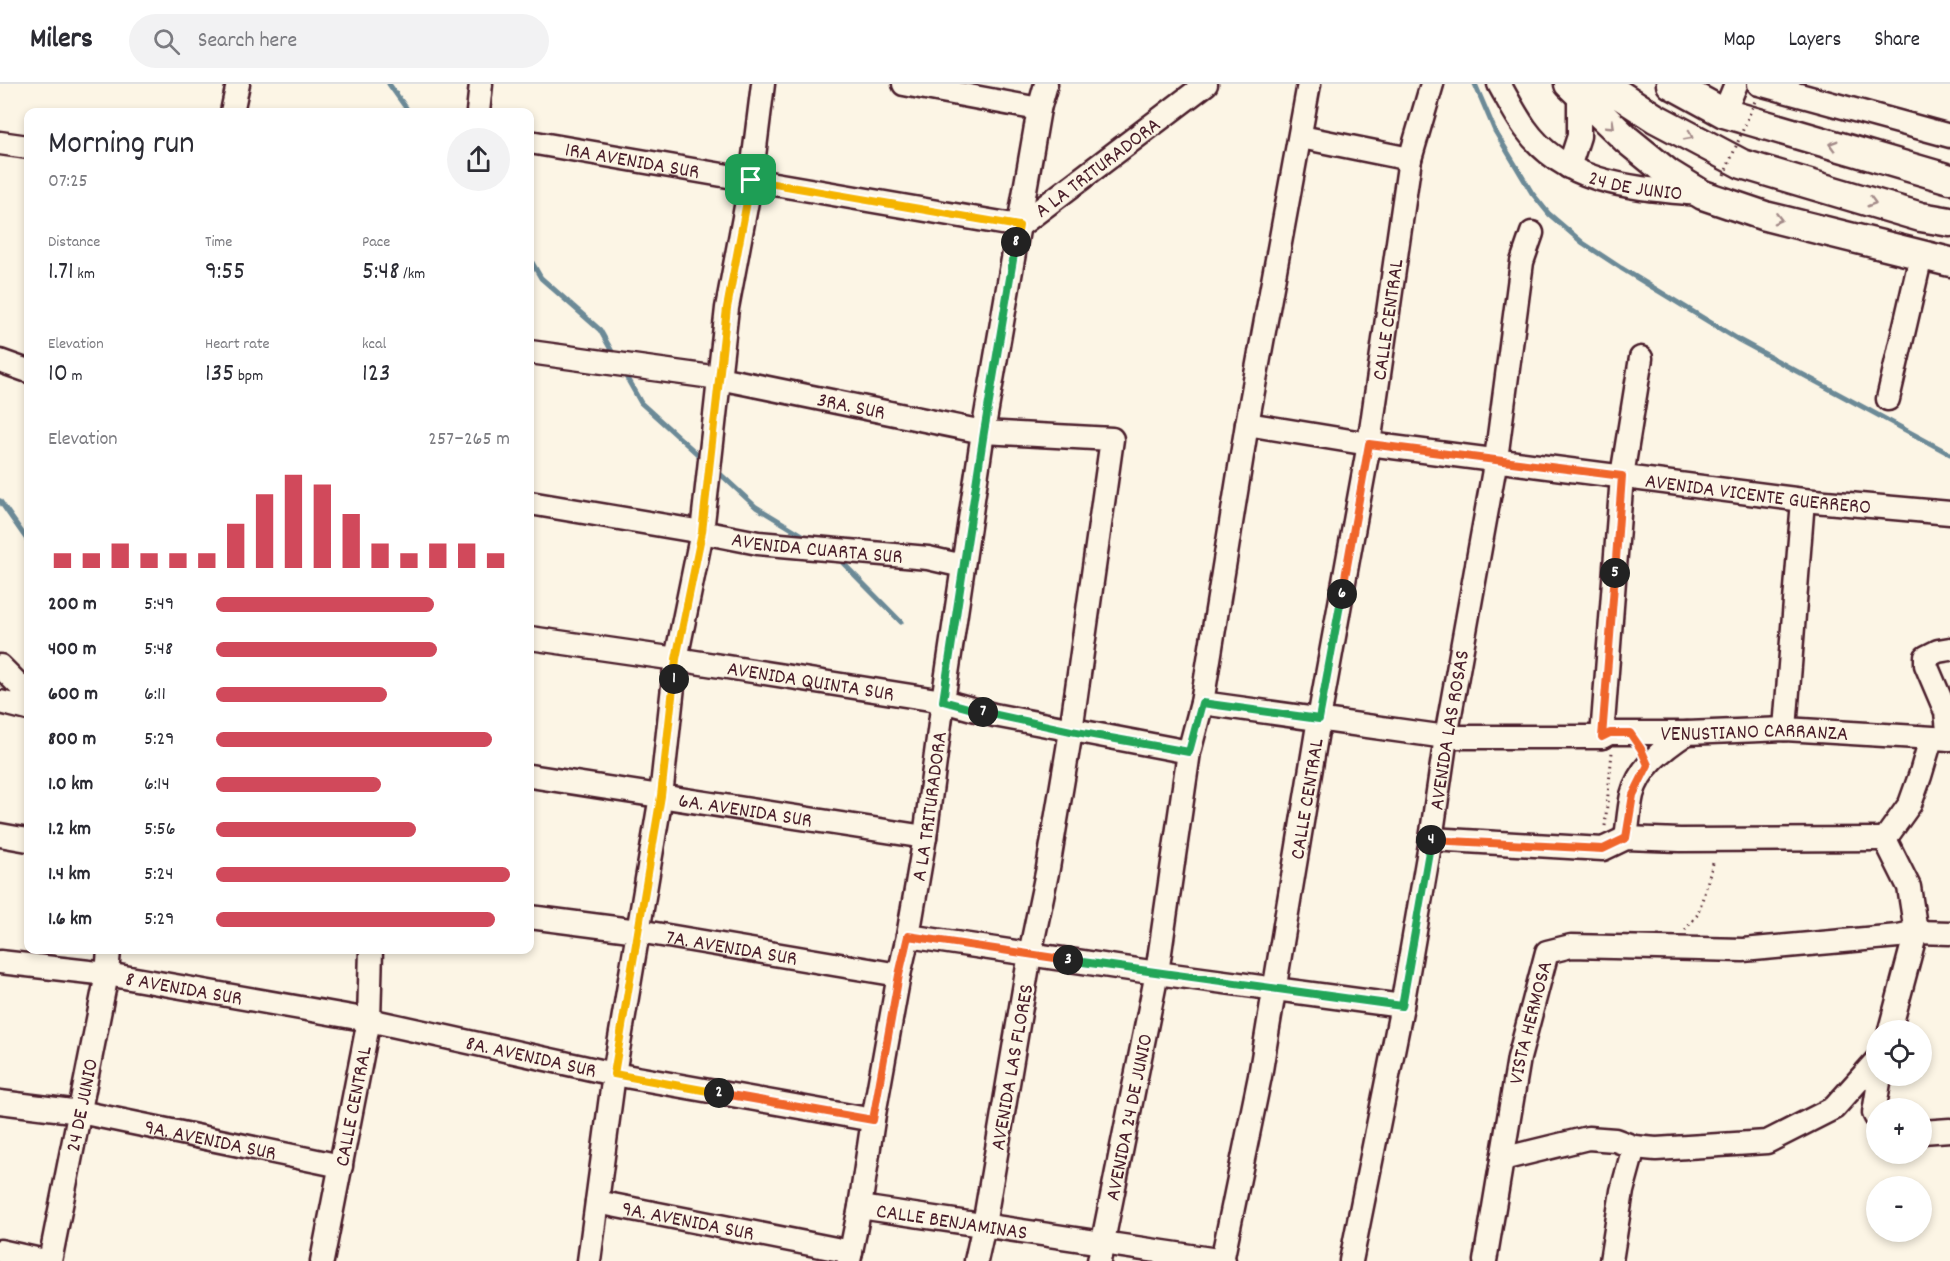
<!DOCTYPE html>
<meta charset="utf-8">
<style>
:root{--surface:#fff;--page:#f2f2f3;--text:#2b2b33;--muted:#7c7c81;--line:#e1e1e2;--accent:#d1495b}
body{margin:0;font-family:Dekko,sans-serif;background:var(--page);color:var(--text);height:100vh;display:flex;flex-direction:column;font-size:22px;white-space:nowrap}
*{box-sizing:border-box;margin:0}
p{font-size:20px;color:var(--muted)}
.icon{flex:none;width:33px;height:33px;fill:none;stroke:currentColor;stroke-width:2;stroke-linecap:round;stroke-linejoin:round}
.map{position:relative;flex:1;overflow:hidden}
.panel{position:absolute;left:24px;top:24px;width:510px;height:846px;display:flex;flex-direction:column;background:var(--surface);border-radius:12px;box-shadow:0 3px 9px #0003}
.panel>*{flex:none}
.fabs{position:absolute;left:1866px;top:936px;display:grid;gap:12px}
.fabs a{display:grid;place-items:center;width:66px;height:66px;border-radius:50%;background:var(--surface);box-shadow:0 3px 9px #0003;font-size:30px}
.pin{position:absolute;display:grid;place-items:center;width:51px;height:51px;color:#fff;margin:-26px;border-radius:12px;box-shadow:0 3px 9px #0006}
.km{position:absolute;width:30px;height:30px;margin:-15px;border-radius:50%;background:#222;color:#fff;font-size:16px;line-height:30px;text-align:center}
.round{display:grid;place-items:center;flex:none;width:63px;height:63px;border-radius:32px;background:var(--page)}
.summary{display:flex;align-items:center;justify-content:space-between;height:102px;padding:0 24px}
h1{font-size:33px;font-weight:600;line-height:45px}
.stats{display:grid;grid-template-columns:repeat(3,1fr);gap:9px;height:102px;padding:6px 24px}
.stats div{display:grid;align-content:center}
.stats b{font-size:26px;font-weight:600}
.stats small{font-size:16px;font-weight:400}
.stats p{font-size:16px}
.chart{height:168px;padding:12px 24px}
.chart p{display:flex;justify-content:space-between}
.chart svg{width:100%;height:108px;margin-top:6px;stroke:var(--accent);stroke-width:6}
ul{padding:0 24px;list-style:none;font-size:20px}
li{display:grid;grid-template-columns:96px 72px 1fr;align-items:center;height:45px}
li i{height:15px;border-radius:8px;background:var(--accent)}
header{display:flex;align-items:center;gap:36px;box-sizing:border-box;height:84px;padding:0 30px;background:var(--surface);border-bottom:2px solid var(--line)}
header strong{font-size:28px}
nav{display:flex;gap:33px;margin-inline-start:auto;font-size:21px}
.search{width:420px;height:54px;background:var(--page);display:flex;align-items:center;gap:15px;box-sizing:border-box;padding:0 21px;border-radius:33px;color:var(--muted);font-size:22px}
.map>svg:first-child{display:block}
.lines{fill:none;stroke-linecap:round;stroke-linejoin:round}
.stream{stroke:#6c8a97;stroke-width:5}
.minor-casing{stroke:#4a1f2b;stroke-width:27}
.major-casing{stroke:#4a1f2b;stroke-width:33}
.path{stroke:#4a1f2b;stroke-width:3;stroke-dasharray:1.5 4.5;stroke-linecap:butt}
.minor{stroke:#fcf5e5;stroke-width:22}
.major{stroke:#fcf5e5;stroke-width:28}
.path-bridge{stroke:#4a1f2b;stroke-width:3;stroke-dasharray:1.5 4.5;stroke-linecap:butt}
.oneway{stroke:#a38a88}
.split-1-casing{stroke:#fff;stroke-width:12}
.split-2-casing{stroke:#fff;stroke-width:12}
.split-3-casing{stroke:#fff;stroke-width:12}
.split-4-casing{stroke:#fff;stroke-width:12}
.split-5-casing{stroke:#fff;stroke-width:12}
.split-6-casing{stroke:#fff;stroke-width:12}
.split-7-casing{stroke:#fff;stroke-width:12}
.split-8-casing{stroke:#fff;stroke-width:12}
.split-9-casing{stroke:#fff;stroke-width:12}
.split-1{stroke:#f5b400;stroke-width:8}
.split-2{stroke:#f5b400;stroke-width:8}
.split-3{stroke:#f0652b;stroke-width:8}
.split-4{stroke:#22a559;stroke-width:8}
.split-5{stroke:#f0652b;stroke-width:8}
.split-6{stroke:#f0652b;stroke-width:8}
.split-7{stroke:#22a559;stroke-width:8}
.split-8{stroke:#22a559;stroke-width:8}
.split-9{stroke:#f5b400;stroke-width:8}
.labels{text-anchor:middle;stroke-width:5;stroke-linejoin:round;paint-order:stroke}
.street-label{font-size:21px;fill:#4a1f2b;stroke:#fcf5e5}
</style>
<header>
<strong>Milers</strong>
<div class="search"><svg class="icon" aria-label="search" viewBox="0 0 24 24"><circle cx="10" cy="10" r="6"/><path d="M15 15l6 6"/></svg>Search here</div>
<nav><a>Map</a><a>Layers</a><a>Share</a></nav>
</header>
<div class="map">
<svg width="1950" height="1177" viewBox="0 0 1950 1177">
<rect width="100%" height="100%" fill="#fcf5e5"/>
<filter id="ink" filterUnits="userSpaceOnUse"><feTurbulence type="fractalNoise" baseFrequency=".0167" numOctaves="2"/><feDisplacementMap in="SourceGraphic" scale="12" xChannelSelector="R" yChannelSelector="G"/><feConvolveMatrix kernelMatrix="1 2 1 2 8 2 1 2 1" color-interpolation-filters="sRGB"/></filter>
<g filter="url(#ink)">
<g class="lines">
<path class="stream" d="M389 0 409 28
M1475 0 1495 47 1532 109 1549 130 1583 159 1621 184 1739 256 1950 370
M530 175 541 194 600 246 615 273
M624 289 641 319 704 376
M716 386 756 423 809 455
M0 417 28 457
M837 473 901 538"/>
<defs>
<g id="minor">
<path d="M904 0 1039 25"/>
<path id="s1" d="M1499 0C1507 14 1515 30 1525 44 1565 101 1635 104 1699 110"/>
<path d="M1759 0 1950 52"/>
<path d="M232 28 238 0"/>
<path d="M478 28 481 0"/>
<path d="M1724 29 1736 0"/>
<path d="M1301 53 1410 75"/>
<path id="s2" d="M530 58 1019 142"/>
<path d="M0 59 28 63"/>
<path d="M1569 83 1579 52V12"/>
<path id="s3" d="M1019 142 1206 0"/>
<path id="s4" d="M530 268 719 294 983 348 1112 355 1071 647 1048 784 1030 870 984 1141 976 1177"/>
<path d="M0 277 28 287"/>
<path d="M1888 315 1921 172"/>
<path id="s5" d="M1247 340 1369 360 1803 416 1950 429"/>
<path id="s6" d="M530 419 702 448 758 459 928 474 963 482"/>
<path id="s7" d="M530 554 676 575 943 617 994 631 1189 668"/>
<path d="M0 582 28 610"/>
<path d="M0 618 28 625"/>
<path id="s8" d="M1202 619 1446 653H1602L1610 649H1687L1785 645 1950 655"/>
<path d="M1785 645 1803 416"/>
<path d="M1602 653 1622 392 1641 274"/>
<path d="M1949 655 1946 628 1926 581V573L1938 567 1950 565"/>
<path id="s9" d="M530 692 925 753"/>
<path d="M0 751 28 756"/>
<path d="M1626 754C1628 740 1629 725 1632 711 1640 682 1663 665 1687 649"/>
<path d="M1431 755 1603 765 1626 754 1680 756 1885 755"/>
<path id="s10" d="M530 833 638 847 899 891"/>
<path d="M908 852 1157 889 1402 922"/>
<path id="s11" d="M0 878 107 890 369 936 614 990 873 1036"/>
<path d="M1890 946 1916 848 1909 803 1885 755 1910 720 1920 692 1931 655"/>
<path id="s12" d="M0 1018 80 1028 341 1082"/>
<path d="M1876 1033 1874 1029 1880 992"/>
<path d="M1922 1048 1950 1046"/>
<path d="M1502 1075 1588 1054 1615 1056 1634 1063 1656 1065 1767 1058 1834 1024 1876 977"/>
<path id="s13" d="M597 1118 851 1168"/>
<path id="s14" d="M860 1123 1224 1177"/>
<path d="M0 1167 45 1177"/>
<path id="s15" d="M50 1177 107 890 109 866"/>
<path id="s16" d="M322 1177 369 936 371 866"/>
<path d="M589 1177 614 990 661 712 676 575 702 448 727 224 751 96 763 0"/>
<path id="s17" d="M849 1177 860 1123 873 1036 899 891 908 852 925 753 943 617 983 348 1039 25 1046 0"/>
<path id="s18" d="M1099 1177 1157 889 1189 668 1202 619 1247 340 1309 0"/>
<path id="s19" d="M1222 1177 1260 992 1319 635 1369 360 1410 75 1432 0"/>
<path id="s20" d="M1351 1177 1402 922 1431 755 1446 653 1496 375 1522 178 1532 149"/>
<path id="s21" d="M1485 1177 1519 974 1547 868 1571 862 1743 866 1898 852 1916 848 1950 849"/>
<path d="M1611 1177 1622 1107 1634 1063"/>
</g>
<path id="major" d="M1569 0 1626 55 1669 90 1703 111 1765 132 1950 178
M1603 0 1655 34 1742 80 1921 133 1950 138
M1671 0 1724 29 1950 95"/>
</defs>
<use href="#minor" class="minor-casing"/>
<use href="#major" class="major-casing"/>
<path class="path" d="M1605 742 1612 668
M1685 846 1698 830 1714 776"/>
<use href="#minor" class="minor"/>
<use href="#major" class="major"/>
<path class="path-bridge" d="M1724 91 1755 17"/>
</g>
<defs><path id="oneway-chevron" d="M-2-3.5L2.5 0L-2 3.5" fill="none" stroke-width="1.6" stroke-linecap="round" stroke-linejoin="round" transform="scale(1.5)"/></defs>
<g class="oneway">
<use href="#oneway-chevron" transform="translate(1611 41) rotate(43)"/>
<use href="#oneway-chevron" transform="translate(1689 52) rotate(28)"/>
<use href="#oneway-chevron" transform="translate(1833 61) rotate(-164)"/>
<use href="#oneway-chevron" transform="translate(1872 118) rotate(16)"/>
<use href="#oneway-chevron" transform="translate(1778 135) rotate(14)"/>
</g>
</g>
<g class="lines" filter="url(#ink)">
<defs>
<path id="split-1" d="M674 595 676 575 702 448 727 224 751 96"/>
<path id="split-2" d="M674 595 661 712 614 990 719 1009"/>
<path id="split-3" d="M719 1009 873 1036 899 891 908 852 1068 876"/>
<path id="split-4" d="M1068 876 1402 922 1431 756"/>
<path id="split-5" d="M1431 756 1603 765 1626 754 1633 711 1648 681 1641 665 1630 649H1610L1602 653 1615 489"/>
<path id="split-6" d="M1342 510 1369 360 1622 392 1615 489"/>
<path id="split-7" d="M983 628 1071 647 1189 668 1202 619 1319 635 1342 510"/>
<path id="split-8" d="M983 628 943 617 984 348 1016 158"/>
<path id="split-9" d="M751 96 1019 142 1016 158"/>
</defs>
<use href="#split-1" class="split-1-casing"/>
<use href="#split-2" class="split-2-casing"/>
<use href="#split-3" class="split-3-casing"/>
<use href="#split-4" class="split-4-casing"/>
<use href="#split-5" class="split-5-casing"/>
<use href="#split-6" class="split-6-casing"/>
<use href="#split-7" class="split-7-casing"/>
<use href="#split-8" class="split-8-casing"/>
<use href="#split-9" class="split-9-casing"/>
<use href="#split-1" class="split-1"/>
<use href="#split-2" class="split-2"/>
<use href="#split-3" class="split-3"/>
<use href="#split-4" class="split-4"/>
<use href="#split-5" class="split-5"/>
<use href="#split-6" class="split-6"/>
<use href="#split-7" class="split-7"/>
<use href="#split-8" class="split-8"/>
<use href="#split-9" class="split-9"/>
</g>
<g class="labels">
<g class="street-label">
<text dy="7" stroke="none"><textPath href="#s2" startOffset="104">1RA AVENIDA SUR</textPath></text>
<text dy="7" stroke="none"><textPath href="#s3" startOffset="98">A LA TRITURADORA</textPath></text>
<text dy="7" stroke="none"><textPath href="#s1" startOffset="180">24 DE JUNIO</textPath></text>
<text dy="7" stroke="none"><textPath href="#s19" startOffset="956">CALLE CENTRAL</textPath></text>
<text dy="7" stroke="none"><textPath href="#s4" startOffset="326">3RA. SUR</textPath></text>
<text dy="7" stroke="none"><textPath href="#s5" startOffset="516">AVENIDA VICENTE GUERRERO</textPath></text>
<text dy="7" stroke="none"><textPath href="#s6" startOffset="291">AVENIDA CUARTA SUR</textPath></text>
<text dy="7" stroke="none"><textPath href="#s7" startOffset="284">AVENIDA QUINTA SUR</textPath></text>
<text dy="7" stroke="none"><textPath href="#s20" startOffset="540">AVENIDA LAS ROSAS</textPath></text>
<text dy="7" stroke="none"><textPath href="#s8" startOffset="556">VENUSTIANO CARRANZA</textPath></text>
<text dy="7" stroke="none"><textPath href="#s19" startOffset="470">CALLE CENTRAL</textPath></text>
<text dy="7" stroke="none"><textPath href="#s17" startOffset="462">A LA TRITURADORA</textPath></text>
<text dy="7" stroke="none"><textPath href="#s9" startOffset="218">6A. AVENIDA SUR</textPath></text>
<text dy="7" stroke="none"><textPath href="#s10" startOffset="204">7A. AVENIDA SUR</textPath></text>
<text dy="7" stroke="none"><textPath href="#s11" startOffset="186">8 AVENIDA SUR</textPath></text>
<text dy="7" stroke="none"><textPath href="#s21" startOffset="243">VISTA HERMOSA</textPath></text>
<text dy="7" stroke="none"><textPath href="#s11" startOffset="540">8A. AVENIDA SUR</textPath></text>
<text transform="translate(1011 983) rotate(-80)" y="7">AVENIDA LAS FLORES</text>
<text dy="7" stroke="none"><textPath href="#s15" startOffset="159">24 DE JUNIO</textPath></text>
<text dy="7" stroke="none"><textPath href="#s16" startOffset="158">CALLE CENTRAL</textPath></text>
<text dy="7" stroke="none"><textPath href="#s18" startOffset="147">AVENIDA 24 DE JUNIO</textPath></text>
<text dy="7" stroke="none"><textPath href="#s12" startOffset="214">9A. AVENIDA SUR</textPath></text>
<text dy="7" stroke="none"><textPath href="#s13" startOffset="93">9A. AVENIDA SUR</textPath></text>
<text dy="7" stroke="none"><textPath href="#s14" startOffset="93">CALLE BENJAMINAS</textPath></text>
</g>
</g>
</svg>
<div class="fabs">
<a><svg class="icon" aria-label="locate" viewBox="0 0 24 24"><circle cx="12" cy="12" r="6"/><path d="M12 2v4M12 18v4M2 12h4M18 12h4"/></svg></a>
<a>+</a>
<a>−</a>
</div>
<div class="pin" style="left:751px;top:96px;background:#1e9e55"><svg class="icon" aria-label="arrive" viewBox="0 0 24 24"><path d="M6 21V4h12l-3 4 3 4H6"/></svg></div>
<b class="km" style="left:674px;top:595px">1</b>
<b class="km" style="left:719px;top:1009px">2</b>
<b class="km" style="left:1068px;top:876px">3</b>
<b class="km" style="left:1431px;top:756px">4</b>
<b class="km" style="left:1615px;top:489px">5</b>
<b class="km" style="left:1342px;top:510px">6</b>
<b class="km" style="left:983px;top:628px">7</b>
<b class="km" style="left:1016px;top:158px">8</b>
<section class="panel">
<div class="summary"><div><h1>Morning run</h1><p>07:25</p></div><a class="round"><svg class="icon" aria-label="share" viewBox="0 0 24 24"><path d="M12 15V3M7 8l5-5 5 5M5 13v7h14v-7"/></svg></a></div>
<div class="stats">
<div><p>Distance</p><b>1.71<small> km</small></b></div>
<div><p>Time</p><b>9:55</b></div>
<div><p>Pace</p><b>5:48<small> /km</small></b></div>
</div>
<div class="stats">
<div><p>Elevation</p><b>10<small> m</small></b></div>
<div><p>Heart rate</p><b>135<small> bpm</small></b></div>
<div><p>kcal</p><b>123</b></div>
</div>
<div class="chart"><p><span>Elevation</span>257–265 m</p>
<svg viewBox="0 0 160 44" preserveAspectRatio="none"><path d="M5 44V38M15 44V38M25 44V34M35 44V38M45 44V38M55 44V38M65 44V26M75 44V14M85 44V6M95 44V10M105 44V22M115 44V34M125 44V38M135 44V34M145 44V34M155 44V38"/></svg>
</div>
<ul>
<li><b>200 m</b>5:49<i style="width:74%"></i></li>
<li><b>400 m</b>5:48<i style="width:75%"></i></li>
<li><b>600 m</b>6:11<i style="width:58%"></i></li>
<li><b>800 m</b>5:29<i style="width:94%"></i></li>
<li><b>1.0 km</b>6:14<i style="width:56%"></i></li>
<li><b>1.2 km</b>5:56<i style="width:68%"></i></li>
<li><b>1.4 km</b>5:24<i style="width:100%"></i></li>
<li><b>1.6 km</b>5:29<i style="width:95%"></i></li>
</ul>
</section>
</div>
